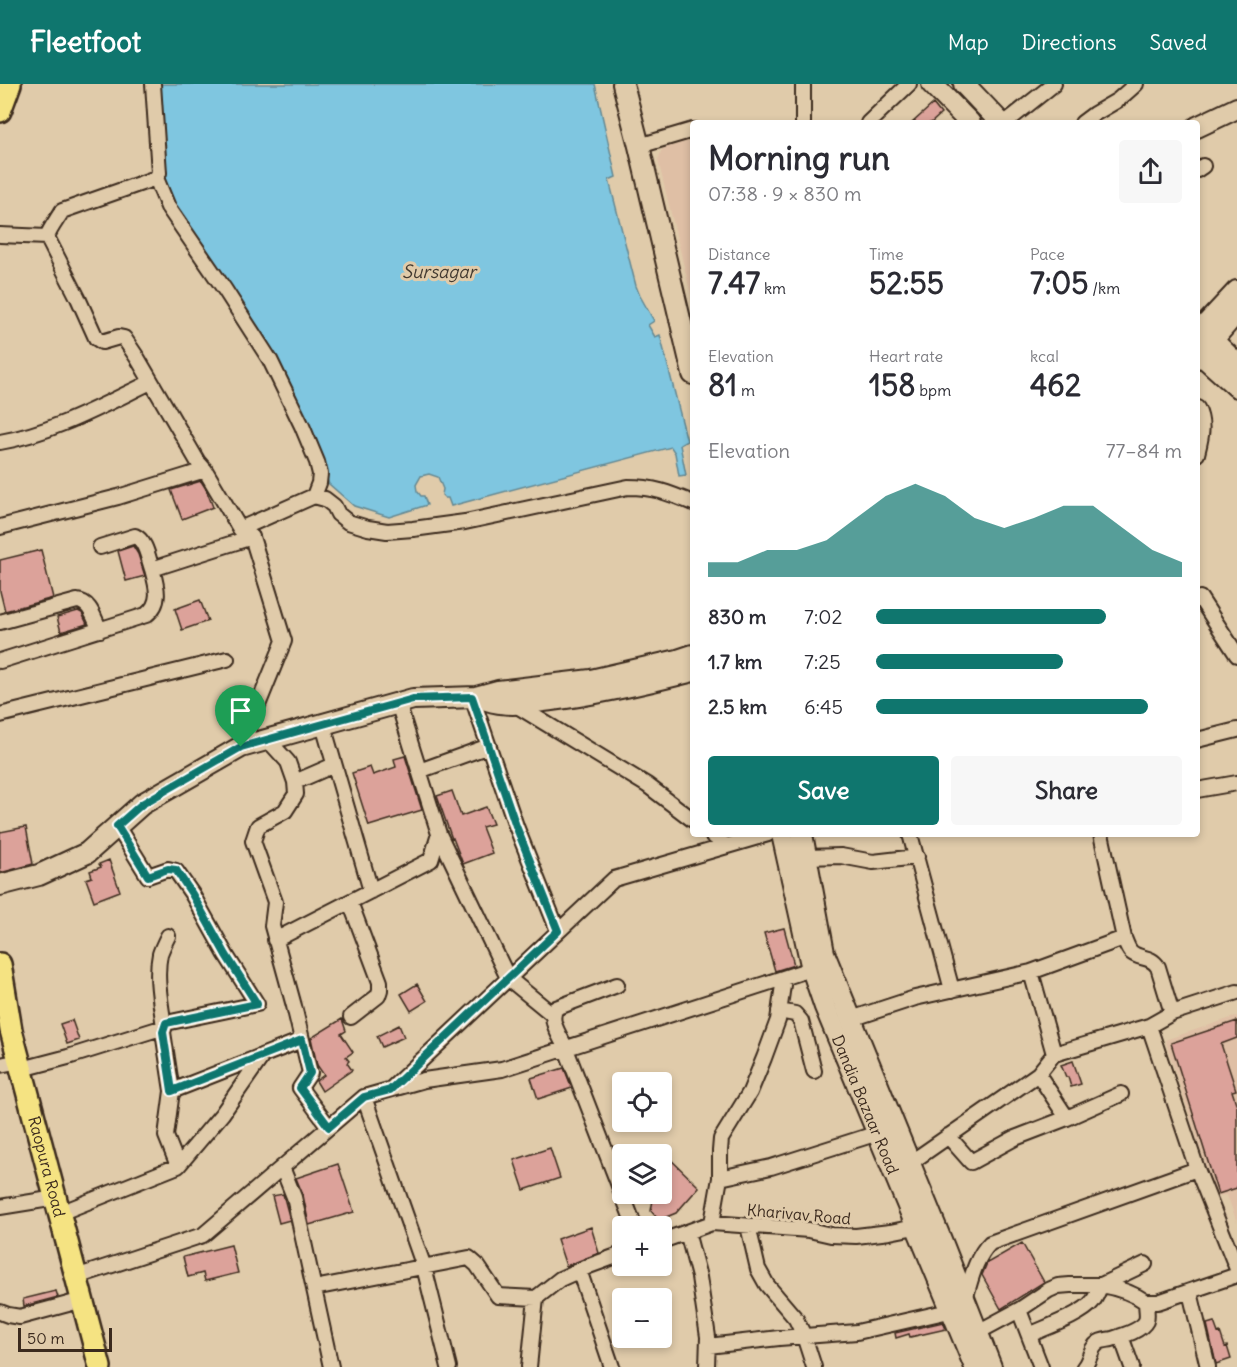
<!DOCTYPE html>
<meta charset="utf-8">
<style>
:root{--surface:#fff;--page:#f7f7f7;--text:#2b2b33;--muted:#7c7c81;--accent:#0f766e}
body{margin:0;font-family:Delius,sans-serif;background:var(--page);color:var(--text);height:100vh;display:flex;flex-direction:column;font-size:22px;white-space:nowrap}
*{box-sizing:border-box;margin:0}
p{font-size:20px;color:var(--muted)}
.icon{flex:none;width:33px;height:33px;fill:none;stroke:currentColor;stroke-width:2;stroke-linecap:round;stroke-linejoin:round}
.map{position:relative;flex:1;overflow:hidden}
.drawer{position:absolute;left:690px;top:36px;width:510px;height:717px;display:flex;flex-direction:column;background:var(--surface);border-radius:6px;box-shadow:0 3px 9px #0003}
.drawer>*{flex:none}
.controls{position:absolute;left:612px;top:988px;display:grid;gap:12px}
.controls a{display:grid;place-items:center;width:60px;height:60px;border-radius:6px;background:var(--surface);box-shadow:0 3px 9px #0003;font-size:30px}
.scale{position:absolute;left:18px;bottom:15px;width:94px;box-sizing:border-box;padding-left:6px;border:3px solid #3b2a1e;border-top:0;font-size:16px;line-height:21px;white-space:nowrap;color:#3b2a1e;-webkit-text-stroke:4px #e0cbaa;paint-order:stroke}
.pin{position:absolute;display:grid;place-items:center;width:51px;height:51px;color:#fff;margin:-62px -26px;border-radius:50% 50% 50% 0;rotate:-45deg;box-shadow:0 0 6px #0007}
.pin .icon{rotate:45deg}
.round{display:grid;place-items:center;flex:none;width:63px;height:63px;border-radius:6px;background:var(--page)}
.summary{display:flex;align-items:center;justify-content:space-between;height:102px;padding:0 18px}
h1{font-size:33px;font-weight:700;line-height:45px}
.metrics{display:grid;grid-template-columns:repeat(3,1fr);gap:9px;height:102px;padding:6px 18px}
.metrics div{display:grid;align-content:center}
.metrics b{font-size:30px;font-weight:700}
.metrics small{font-size:16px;font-weight:400}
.metrics p{font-size:16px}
.chart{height:168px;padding:12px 18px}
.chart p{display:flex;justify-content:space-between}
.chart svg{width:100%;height:108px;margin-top:6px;fill:var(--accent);opacity:.7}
.cta{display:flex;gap:12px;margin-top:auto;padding:12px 18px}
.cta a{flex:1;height:69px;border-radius:6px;background:var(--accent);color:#fff;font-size:24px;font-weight:700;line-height:69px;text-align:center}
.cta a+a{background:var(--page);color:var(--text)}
ul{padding:0 18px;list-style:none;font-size:20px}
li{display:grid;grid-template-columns:96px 72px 1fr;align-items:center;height:45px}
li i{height:15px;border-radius:8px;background:var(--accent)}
header{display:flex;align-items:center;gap:36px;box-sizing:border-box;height:84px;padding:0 30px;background:var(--accent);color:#fff}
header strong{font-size:28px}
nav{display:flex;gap:33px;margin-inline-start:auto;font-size:21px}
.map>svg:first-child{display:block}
.built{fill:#dfbfa5}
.water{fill:#7fc6e0;stroke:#648892;stroke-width:1.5}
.building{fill:#dca29a;stroke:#3b2a1e;stroke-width:1.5}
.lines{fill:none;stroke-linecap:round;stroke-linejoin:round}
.street-casing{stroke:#3b2a1e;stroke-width:18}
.secondary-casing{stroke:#3b2a1e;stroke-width:24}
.primary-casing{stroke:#3b2a1e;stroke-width:26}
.street{stroke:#e0cbaa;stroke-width:14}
.secondary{stroke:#e0cbaa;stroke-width:20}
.primary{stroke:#f5e382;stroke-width:21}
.route-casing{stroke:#fff;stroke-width:12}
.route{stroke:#0f766e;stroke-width:8}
.labels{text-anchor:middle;stroke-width:6;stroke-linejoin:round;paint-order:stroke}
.street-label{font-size:16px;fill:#3b2a1e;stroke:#e0cbaa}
.water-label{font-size:18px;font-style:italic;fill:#423a31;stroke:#e0cbaa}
</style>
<header>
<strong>Fleetfoot</strong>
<nav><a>Map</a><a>Directions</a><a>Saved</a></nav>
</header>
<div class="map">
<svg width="1237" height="1283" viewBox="0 0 1237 1283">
<rect width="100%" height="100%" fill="#e0cbaa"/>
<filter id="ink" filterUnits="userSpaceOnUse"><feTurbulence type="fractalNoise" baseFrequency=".0167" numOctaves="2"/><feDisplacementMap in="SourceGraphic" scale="12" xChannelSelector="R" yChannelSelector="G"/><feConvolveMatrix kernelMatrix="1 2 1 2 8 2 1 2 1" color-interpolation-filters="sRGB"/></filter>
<g filter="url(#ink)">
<path class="built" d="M685 58H693V219L658 76 662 65Z
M1237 932V1138L1227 1111 1216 1112 1165 956Z"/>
<path class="water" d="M155 0H595L616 93 609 96 636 202 640 212 654 237 648 241 655 253 660 251 687 357 680 361 686 391 679 392 675 369 671 363 451 422 448 414H445L442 411 443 405 438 393 429 390 421 392 416 401 417 407 421 412H424L427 421 389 433 354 422 329 400 310 356 170 122 159 93Z"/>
<path class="building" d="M933 20 941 30 931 39H912Z
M201 397 206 405 213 423 182 435 171 406Z
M133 462 138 470 145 492 126 497 118 467Z
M41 466 53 514 5 527 0 507V476Z
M200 516 208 537 182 546 175 525Z
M78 527 82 529 87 540 61 548 57 533Z
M405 672 422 726 369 742 352 689 370 683 373 691 396 683 394 675Z
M452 707 461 732 486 723 493 740 482 743 492 769 463 780 453 754 452 755 437 712Z
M26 743 33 780 0 789V748Z
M109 776 120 807 94 817 86 795 92 793 90 787 101 783 99 780Z
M784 844 794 881 775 887 764 849Z
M417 900 427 917 411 927 401 910Z
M342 935 346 947 341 950 353 968 346 973 349 977 347 979 352 986 322 1007 316 997 324 991 317 981 311 954Z
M72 936 79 956 67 960 60 940Z
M1237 937V954L1221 960 1236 1006 1232 1007 1237 1022V1104L1218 1110 1171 959Z
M399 941 404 953 382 963 377 952Z
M1073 977 1081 1000 1071 1003 1068 993H1066L1061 981Z
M564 984 572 1004 538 1015 531 994Z
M550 1064 560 1094 524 1106 514 1076Z
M662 1067 699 1103 676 1129 659 1136 651 1127 654 1110H662Z
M338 1080 354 1128 309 1141 303 1111 296 1094Z
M283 1110 290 1136 279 1139 272 1112Z
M591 1143 599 1169 566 1182 557 1155Z
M1022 1159 1044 1198 1001 1225 982 1191 987 1179Z
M231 1161 238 1189 205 1197 203 1189 188 1193 183 1173Z
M56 1207 58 1213 24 1222 23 1215Z
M943 1238 946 1245 910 1253 909 1250 896 1254 895 1249Z
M1214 1238 1218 1249 1220 1248 1225 1263 1227 1262 1231 1275 1216 1280 1207 1240Z"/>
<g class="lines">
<defs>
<path id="street" d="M153 0 159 89 156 94 168 123 225 206 270 276 302 342 317 378 320 390 319 399 314 412
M803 39V0
M868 39 909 0
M1005 39 1054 0
M1082 39 1094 30 1118 16 1136 0
M639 62 693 46
M1197 86 1203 82
M0 151 47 153 78 214 96 254 102 258 119 253 124 254 138 275 198 378 205 386 240 445 252 453 284 557 241 663
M47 153C50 144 57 136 62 127L156 94
M1197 324C1205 340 1201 354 1197 370
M0 358C53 349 103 321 151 298
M0 443 118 413 205 386
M240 445 314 412 325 415 334 422 338 430 348 438 368 444 387 447 413 445 465 438 628 403C655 403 669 409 693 419
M100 463 135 452C146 457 148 474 152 485
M1197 516 1200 514 1237 571
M0 538 77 517C91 518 94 535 100 546
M0 577 146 531C162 519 157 503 152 485L252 453
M472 613 516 742 558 847
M514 620 647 701 693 736
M0 631 227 575
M323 641 371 807
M268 656 288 678 295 698 296 710 285 727 258 742 253 757 275 818 272 842 294 922 310 989 300 1004 329 1043
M1197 656 1237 646
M419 687 489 662
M295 698 334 681
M1197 706 1237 699
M439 750 508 894 552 930
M711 750 726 762
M910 750 952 906
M1101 750 1124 854
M806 773 841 772 873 778 917 773
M350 818 380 898V906L378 912 351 933
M275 856 431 776 439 750 398 619
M1031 888 1124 854C1126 859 1128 865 1131 868 1140 876 1150 871 1158 883L1172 929 1149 942
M617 901 556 924C548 937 560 951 566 965L635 1143
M779 927 795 930 801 937 814 987
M1172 929 1237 908
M851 935 915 914 1031 888 1054 970
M0 981 20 977
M22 985 68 973 164 943C161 919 155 894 160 870 162 864 165 858 168 852
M1038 990 1067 1034 1121 1010
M392 1004 614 795 768 750
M172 1007 302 956
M364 1013 424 1183 449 1283
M948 1052 971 1078 1015 1054 1067 1034
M910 1079 1038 990 1054 970 1149 942 1197 1085 1237 1185
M178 1082 222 1030 263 971
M282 1083 294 1113 331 1283
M720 1094 771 1083 878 1049
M0 1123 56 1114
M60 1129 178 1082 166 1052 172 1007 163 948 166 939 257 920 226 871 192 810 176 787 168 785 148 792 117 742
M712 1139 720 1094V1067L721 1055 750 1008 764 974 778 936 784 894
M748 1142 758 1185 767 1201 796 1235 804 1252 814 1283
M687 1148 699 1193 708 1253 707 1283
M662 1157 712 1139 809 1146 831 1151 856 1152 890 1148 925 1141
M579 1186 612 1283
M76 1193 203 1151 364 1013 424 996 502 985 820 882
M314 1204 469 1174 477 1181 498 1212 536 1214
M1190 1208 1208 1283
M965 1215C971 1196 975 1174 990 1159L1197 1085
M1146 1218H1158L1237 1191
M1019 1226 1041 1283
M0 1228 8 1231 20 1233 83 1216
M978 1248 1019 1226 1049 1206 1058 1202 1070 1201H1101L1145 1180
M1029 1251C1044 1244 1082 1231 1092 1218 1096 1214 1098 1207 1101 1201 1118 1204 1132 1208 1146 1218 1146 1224 1148 1232 1146 1237 1141 1247 1122 1252 1112 1255 1108 1256 1101 1256 1098 1259 1090 1264 1090 1277 1084 1283
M1121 1252 1132 1283
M708 1262 779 1254 857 1248 958 1225
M529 1283 536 1214 560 1195 589 1182 622 1170"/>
<g id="secondary">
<path d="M623 0 639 62 693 290"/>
<path d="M932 0 970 39"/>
<path d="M964 0 1001 39"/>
<path d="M1197 43 1237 24"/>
<path d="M1203 247 1237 280"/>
<path d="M1197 250 1237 207"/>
<path d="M1197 267 1237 303"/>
<path d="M1197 274 1237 228"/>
<path d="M487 616C507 623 530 619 551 616 599 610 646 599 693 587"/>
<path id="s1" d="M782 750 812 885 825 923 975 1283"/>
<path d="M802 750 824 869 944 1163 991 1283"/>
<path d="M0 801 39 791 87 769 142 720 241 663 413 615 476 613 498 607 591 596 678 576 693 571"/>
</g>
<g id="primary">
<path d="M0 27 10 0"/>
<path id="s2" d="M0 880 11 946 100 1283"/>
</g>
</defs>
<use href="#street" class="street-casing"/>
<use href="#secondary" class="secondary-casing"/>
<use href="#primary" class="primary-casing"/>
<use href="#street" class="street"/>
<use href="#secondary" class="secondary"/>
<use href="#primary" class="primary"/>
</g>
</g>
<g class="lines" filter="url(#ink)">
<defs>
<path id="route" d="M472 613 516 742 558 847 390 1006 364 1013 329 1043 300 1004 310 989 302 956 172 1007 163 948 166 939 257 920 226 871 192 810 176 786 168 785 148 792 117 742 142 720 241 663 413 615Z"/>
</defs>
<use href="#route" class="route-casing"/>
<use href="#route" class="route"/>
</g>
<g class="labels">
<g class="street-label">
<text dy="6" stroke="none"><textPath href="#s1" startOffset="284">Dandia Bazaar Road</textPath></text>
<text dy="6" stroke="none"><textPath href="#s2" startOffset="208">Raopura Road</textPath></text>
<text transform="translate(799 1130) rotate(5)" y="6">Kharivav Road</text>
</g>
<g class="water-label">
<text x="439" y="194">Sursagar</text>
</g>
</g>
</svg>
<div class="controls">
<a><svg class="icon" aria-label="locate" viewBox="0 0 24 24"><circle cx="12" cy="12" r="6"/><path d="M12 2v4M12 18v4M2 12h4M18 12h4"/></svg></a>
<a><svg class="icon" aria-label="layers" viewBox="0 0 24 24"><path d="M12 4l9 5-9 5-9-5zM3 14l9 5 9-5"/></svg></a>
<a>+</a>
<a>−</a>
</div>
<div class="scale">50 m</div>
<div class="pin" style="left:241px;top:663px;background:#1e9e55"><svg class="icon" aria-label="arrive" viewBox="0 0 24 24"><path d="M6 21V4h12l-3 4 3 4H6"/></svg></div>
<section class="drawer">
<div class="summary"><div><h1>Morning run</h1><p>07:38 · 9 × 830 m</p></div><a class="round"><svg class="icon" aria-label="share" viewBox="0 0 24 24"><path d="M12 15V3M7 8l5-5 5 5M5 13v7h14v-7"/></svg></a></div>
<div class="metrics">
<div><p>Distance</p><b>7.47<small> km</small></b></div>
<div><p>Time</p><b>52:55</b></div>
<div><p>Pace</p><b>7:05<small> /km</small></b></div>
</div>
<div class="metrics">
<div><p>Elevation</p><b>81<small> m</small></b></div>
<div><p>Heart rate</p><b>158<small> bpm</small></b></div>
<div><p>kcal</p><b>462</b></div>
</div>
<div class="chart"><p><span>Elevation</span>77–84 m</p>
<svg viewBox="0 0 160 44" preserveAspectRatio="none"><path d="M0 44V38L10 38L20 33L30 33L40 29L50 20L60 11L70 6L80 11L90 20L100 24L110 20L120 15L130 15L140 24L150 33L160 38V44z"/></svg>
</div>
<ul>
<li><b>830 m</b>7:02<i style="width:75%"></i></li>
<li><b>1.7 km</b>7:25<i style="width:61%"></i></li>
<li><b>2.5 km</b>6:45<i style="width:89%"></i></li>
</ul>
<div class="cta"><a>Save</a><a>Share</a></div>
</section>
</div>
